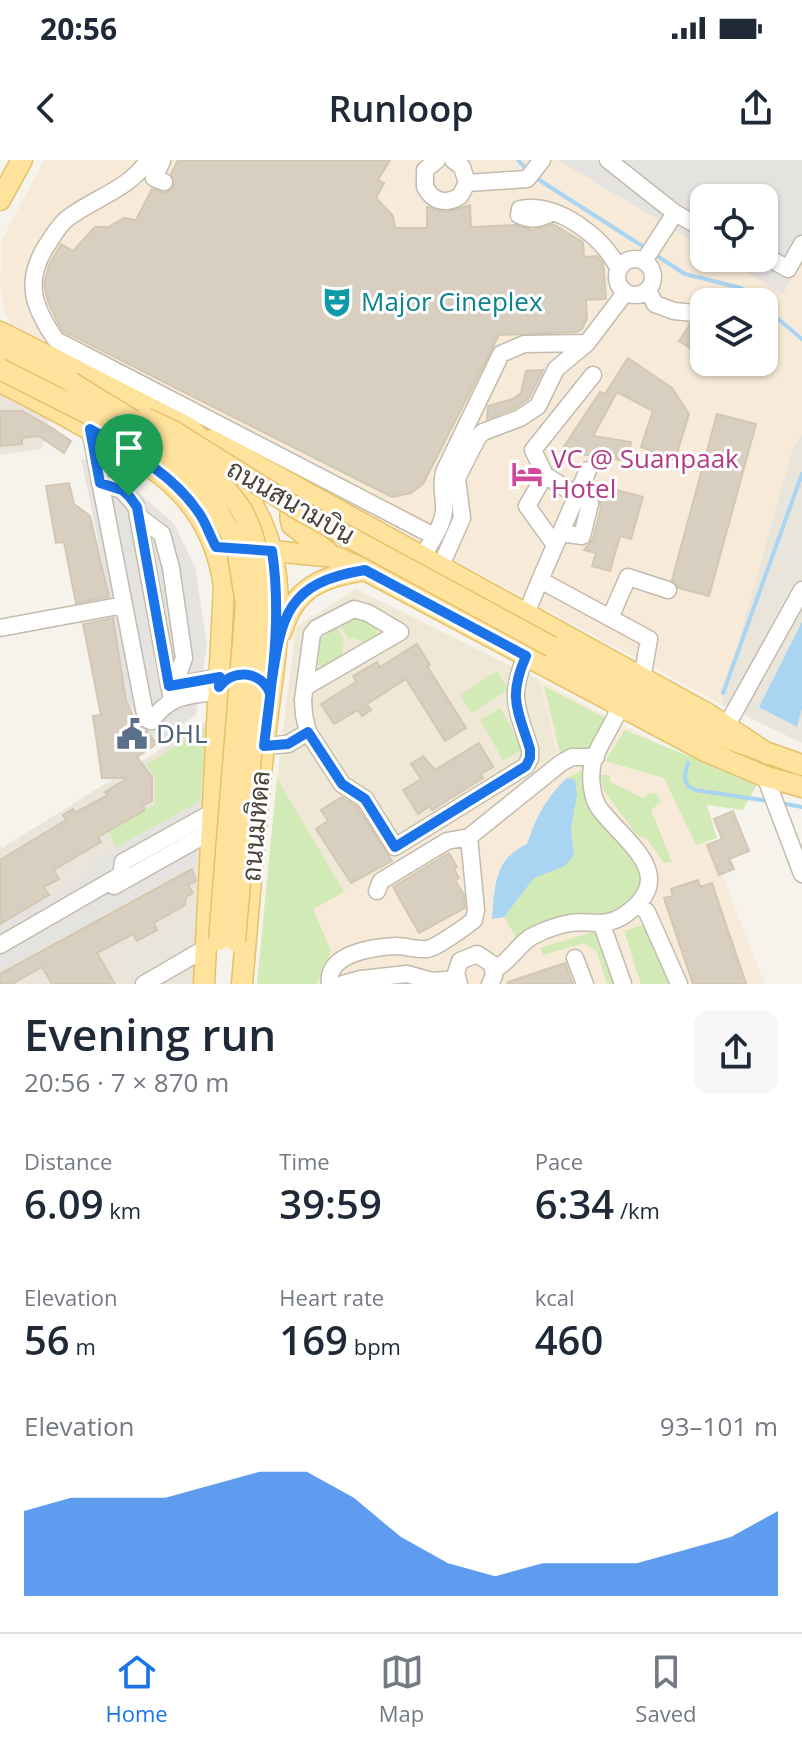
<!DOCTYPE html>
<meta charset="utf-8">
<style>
:root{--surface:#fff;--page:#f6f6f7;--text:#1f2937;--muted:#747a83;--line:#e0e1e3;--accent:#1a73e8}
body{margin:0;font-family:"Open Sans",Sarabun,sans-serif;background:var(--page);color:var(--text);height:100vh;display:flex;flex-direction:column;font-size:30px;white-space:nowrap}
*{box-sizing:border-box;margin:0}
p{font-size:26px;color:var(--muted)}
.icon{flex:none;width:44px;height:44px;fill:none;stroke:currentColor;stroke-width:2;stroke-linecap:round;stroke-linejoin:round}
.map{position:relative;height:824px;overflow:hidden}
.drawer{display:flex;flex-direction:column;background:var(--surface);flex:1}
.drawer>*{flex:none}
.buttons{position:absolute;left:690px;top:24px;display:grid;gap:16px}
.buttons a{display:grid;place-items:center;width:88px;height:88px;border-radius:16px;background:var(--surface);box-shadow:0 2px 6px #0004;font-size:40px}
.pin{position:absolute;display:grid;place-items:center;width:68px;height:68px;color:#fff;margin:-82px -34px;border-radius:50% 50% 50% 0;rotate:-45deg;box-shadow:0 0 8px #0007}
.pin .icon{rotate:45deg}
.round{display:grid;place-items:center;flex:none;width:84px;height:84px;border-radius:16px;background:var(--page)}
.overview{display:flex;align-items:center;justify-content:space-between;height:136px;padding:0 24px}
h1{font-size:44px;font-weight:600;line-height:60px}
.metrics{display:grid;grid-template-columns:repeat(3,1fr);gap:12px;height:136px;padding:8px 24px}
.metrics div{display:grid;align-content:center}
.metrics b{font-size:40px;font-weight:600}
.metrics small{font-size:22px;font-weight:400}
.metrics p{font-size:22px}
.chart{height:224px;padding:16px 24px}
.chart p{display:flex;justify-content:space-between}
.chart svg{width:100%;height:144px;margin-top:8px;fill:var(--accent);opacity:.7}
.status{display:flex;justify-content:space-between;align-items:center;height:56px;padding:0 40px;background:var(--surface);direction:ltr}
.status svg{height:22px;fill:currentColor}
header{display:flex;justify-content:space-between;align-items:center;height:104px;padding:0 24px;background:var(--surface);font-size:36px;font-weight:600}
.tab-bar{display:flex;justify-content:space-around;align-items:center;height:112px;border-top:2px solid var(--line);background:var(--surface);font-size:22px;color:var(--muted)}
.tab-bar a{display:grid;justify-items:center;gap:4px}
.tab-bar .active{color:var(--accent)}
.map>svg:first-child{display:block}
.residential{fill:#eae5da}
.commercial{fill:#f7ead8;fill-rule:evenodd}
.education{fill:#efe8d6}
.green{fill:#d2eab5}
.parking{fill:#e5e3e0}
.water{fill:#a9d4f2}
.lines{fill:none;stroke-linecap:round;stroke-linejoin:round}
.stream{stroke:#a9d4f2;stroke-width:4}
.building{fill:#d8cfc1;stroke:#d3c7b4;stroke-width:2}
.minor-casing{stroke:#c2bbae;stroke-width:19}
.major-casing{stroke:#e6c16a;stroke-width:23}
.minor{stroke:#fff;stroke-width:16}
.major{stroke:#ffe39c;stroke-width:20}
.major-bridge-casing{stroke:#e6c16a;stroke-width:23;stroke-linecap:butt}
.major-bridge{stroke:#ffe39c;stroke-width:20}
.route-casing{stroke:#fff;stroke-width:16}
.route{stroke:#1a73e8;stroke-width:10}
.labels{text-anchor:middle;stroke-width:6;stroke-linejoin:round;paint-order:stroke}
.culture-label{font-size:26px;fill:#0d838f;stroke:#fff;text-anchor:start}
.hotel-label{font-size:26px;fill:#b23c85;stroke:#fff;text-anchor:start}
.street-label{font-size:26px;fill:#4b4439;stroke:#fff}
.service-label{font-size:26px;fill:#4e5e75;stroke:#fff;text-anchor:start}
</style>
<div class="status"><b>20:56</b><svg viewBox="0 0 49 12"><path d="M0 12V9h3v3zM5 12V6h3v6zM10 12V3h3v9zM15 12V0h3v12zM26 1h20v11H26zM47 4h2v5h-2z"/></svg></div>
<header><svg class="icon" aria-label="back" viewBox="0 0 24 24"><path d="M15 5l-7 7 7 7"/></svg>Runloop<svg class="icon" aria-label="share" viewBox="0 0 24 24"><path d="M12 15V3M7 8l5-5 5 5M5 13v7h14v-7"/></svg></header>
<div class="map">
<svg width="802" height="824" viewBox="0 0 802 824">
<rect width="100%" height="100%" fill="#f6f3ec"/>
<path class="residential" d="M0 235 49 259 42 289 0 295Z
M802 274V583L721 544 792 290Z
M211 558 195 824H0V684L2 688Z"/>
<path class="commercial" d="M44 0H802V274L792 291 721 544 195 260 15 173 4 151 0 123 2 80ZM704 38H764V98H704ZM704 142H764V202H704Z
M539 520 674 592 765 824H257L277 618 344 732 557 592Z"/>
<path class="education" d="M356 429 539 520 557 592 344 732 277 618 296 467Z"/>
<path class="green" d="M357 457 377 469 376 476 364 483 352 477 349 479 340 465Z
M336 466 344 481 341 498 324 507 318 505 320 481Z
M497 511 508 529 472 553 460 535Z
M544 526 609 560 590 590 561 597Z
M500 548 523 589 503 600 480 560Z
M207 567 200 641 116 688 108 671 155 644V617L146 605Z
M625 570 757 624 743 650 707 645 717 678 696 685 664 618 605 601Z
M582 610 592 649 609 674 628 687 644 717 638 739 608 755 567 757 518 781 504 757 534 718 565 706 574 695 571 669 577 635 575 620 567 618Z
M610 615V622L643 638 650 633 656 634 661 642 651 650 672 702 664 703 647 679 637 675 604 631 600 615Z
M277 618 344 732 313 749 331 791 317 824H257Z
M649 763 669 823 666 824H641L624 771Z
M596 771 618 824H607L597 792 585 783 543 795 540 788Z"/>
<path class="parking" d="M558 0H802V98L783 134 723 98H764V38H704V87Z
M81 298 119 315 174 364 195 407 207 485 196 555 156 584 126 541 111 444Z
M200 641 195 704 0 812V764L96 708 93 701Z"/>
<path class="water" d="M802 462V548L797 567 759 547Z
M567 618 575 620 577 635 571 669 574 695 565 706 534 718 504 757 492 759C495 726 494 699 527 684 536 658 546 637 567 618Z"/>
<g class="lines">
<path class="stream" d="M518 0 527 10
M533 16 647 89
M654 94 685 114 741 128 759 142
M764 147 802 179
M723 533 802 314
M688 603C684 616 682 624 695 630L768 641
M781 643 802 647"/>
</g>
<path class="building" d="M178 0H390L378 20 384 23 376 38 393 56 395 68H427V47L446 52 470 45 471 67 515 65 532 70 553 64 583 82 584 97 597 96 603 103 606 139 586 140 587 158 582 169 577 172 499 175 423 324 411 333 392 337 63 171 58 163 48 142 44 124 49 105 61 84 73 91 95 67H108L124 58 136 60 152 29 165 33 174 27 171 14Z
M690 164 704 171V197L679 181Z
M628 198 672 228 689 254 675 300 641 287 653 251 617 232 593 276 631 282 628 301 561 291 600 232 605 234Z
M543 210 529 238 515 248 487 259 488 246 513 239 521 233 526 211Z
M0 251H22L52 268 71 281 64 293 39 276 22 278V284L0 286Z
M717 254 756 264 709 436 679 428 672 420Z
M69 323 74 344 90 356 109 437 76 443 64 382 56 383 46 326Z
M601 326 643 337 631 379 620 376 610 411 592 406 596 393 584 390 593 379 601 347 598 337Z
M113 458 126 541 137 565 147 571 156 584 137 597 152 617V641L143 646 145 650 98 677 101 682 54 710 59 719 44 727 49 735 0 764V700L66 660 63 655 73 649 75 653 108 635 105 632 128 618H102L93 556 101 555 83 464Z
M417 484 430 505 427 506 466 568 445 581 406 519 367 544 371 550 362 556 358 550 334 564 321 544 356 522 353 516 377 502 380 507Z
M479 583 493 607 481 614 483 618 432 650 430 646 418 654 403 630 421 619 411 604 423 596 435 610Z
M342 637 357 647 392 701 351 723 316 669 328 661 321 650Z
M733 651 749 691 729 699 734 709 719 715 707 685 722 679 714 659Z
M449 693 457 707 454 709 459 718 455 720 464 735 465 748 419 773 393 727Z
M192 709 196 721 188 725 193 733 186 737 185 745 154 763 157 770 137 781 133 774 97 793 115 824H52L42 807 12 824H0V814Z
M698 720 700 727 712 723 746 824H693L664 738 673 736 671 729Z
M565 803 573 824H508V822Z"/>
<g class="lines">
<defs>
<path id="minor" d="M148 0C130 29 94 38 68 58 58 65 52 78 45 88 24 123 34 148 56 180L434 376
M437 0 425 10V27C433 42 446 45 460 36L467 23 462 7 453 0
M608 0 675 53 704 69
M162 1 154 18 164 22
M467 23 527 19 542 0
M553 52C540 59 532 61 519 55L520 49C558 42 603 77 619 109
M756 98 774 101 788 109 802 84
M617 117a18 18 0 1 1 36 0a18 18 0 1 1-36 0Z
M644 101 675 53
M648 130 655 144 674 151 704 154
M90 269 146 559 151 561C172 533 187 537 219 531
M545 315 533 290 593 215
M100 323 122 330 136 346 172 540
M138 356 162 374 171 408 184 498 178 515 169 526
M555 385 527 346 545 315 590 344 582 376 560 373
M422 397C430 383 442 368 444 351 445 337 440 326 444 312L501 194 524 184 586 183
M440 408 462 358 457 318 478 277 483 272 520 258 538 246 556 209 587 183 625 133
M540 420 588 310
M526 454 540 420 649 479 642 519
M610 458 628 417 668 430
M0 468 124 445
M169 526 220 517
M305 527 400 472 368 453 354 449 317 468 312 474 303 540 304 555 308 572 342 624 365 639 395 687 526 606 530 598V589C517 548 508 537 526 496
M727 565 802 430
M264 586 288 584 308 572
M765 616 802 714
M114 726 210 672
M377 731 381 721 447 681 469 677
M638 744 647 752 679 824
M602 765 623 824
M0 785 121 715 123 702 211 653
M575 798 585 824
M494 810C511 801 520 781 535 775 545 770 559 765 570 763 589 760 604 768 623 756 683 716 624 682 599 648 592 638 590 619 592 607 594 590 614 565 620 546
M144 824 206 788
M330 824C325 794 373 787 396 786 406 786 417 790 427 789 436 788 465 767 474 760L476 750 469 677 561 603 572 597H596
M343 824 361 819 407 814 432 821 457 819
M459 824 456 813 460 801 477 794 492 804 494 816 490 824"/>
<path id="major" d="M0 40 22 0
M0 172 189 268C225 301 261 345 272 393 287 457 270 524 264 587 255 666 249 745 242 824
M0 191 71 222
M0 222C31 237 62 254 92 271 161 309 212 342 224 426L204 824
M211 280 708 554 768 594
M304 336C292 342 288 352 292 365L329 393
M260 390 336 397 365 410 705 591 764 616 802 627
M282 471C294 427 324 416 365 410
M552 487 701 569 802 605"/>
</defs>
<use href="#minor" class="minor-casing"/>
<use href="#major" class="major-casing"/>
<use href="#minor" class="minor"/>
<use href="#major" class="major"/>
<defs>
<path id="major-bridge" d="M0 209 89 254 159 297 195 324 216 348 236 382 246 444 219 780
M71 222C121 255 206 298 239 346 261 379 263 428 262 467L235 781
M146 258 173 271 301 351 552 487"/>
</defs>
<use href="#major-bridge" class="major-bridge-casing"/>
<use href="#major-bridge" class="major-bridge"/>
</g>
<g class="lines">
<defs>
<path id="route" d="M129 336 137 347 169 526 220 517 219 527C233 508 261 511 270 533 281 459 283 423 365 410L526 496C508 537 517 548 530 589V598L526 606 395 687 365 639 342 624 308 572 288 584 264 586C272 520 282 457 272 391L216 387C210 376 206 363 199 353 172 313 131 292 90 269L100 323 122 330 129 336"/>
</defs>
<use href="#route" class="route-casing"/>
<use href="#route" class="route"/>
</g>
<defs>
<symbol id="theatre-bare" viewBox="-9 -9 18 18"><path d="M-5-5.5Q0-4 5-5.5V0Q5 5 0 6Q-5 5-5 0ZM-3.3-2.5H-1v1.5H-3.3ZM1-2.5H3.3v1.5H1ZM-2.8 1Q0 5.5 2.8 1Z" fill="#0f9aa8" stroke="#fff" stroke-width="2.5" paint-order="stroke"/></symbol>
<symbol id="hotel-bare" viewBox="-9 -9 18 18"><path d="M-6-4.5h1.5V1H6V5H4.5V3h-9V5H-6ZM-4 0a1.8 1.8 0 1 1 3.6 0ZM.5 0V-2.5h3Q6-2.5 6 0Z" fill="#d1479c" stroke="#fff" stroke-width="2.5" paint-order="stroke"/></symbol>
<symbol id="civic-bare" viewBox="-9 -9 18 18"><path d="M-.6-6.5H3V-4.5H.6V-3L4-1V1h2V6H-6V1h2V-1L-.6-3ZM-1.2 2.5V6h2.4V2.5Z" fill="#5c6f8a" stroke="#fff" stroke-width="2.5" paint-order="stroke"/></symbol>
</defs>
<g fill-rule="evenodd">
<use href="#theatre-bare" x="315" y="120" width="44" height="44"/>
<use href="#hotel-bare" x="505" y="292" width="44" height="44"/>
<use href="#civic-bare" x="110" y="552" width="44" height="44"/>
</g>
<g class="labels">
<g class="culture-label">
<text x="361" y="151">Major Cineplex</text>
</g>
<g class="hotel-label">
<text x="551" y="308">VC @ Suanpaak<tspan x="551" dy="30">Hotel</tspan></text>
</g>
<g class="street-label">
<text transform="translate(291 342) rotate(30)" y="9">ถนนสนามบิน</text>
<text transform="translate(256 666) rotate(-85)" y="9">ถนนมหิดล</text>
</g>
<g class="service-label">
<text x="156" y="583">DHL</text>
</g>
</g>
</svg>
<div class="buttons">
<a><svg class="icon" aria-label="locate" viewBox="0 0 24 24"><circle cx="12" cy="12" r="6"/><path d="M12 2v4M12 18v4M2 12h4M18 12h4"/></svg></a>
<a><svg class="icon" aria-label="layers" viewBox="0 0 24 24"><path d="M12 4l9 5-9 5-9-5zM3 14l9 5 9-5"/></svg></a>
</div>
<div class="pin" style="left:129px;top:336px;background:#1e9e55"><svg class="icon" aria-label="arrive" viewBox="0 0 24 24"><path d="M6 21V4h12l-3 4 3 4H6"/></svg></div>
</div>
<section class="drawer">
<div class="overview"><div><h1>Evening run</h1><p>20:56 · 7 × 870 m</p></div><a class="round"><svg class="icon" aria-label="share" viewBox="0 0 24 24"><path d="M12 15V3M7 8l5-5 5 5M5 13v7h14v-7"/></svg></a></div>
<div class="metrics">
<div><p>Distance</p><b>6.09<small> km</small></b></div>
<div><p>Time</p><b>39:59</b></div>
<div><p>Pace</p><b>6:34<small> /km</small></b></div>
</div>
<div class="metrics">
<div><p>Elevation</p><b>56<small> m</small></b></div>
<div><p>Heart rate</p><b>169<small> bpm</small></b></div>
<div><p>kcal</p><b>460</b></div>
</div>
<div class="chart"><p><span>Elevation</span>93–101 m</p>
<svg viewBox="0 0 160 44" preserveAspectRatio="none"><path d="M0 44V18L10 14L20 14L30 14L40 10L50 6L60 6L70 14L80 26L90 34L100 38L110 34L120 34L130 34L140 30L150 26L160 18V44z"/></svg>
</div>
</section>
<nav class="tab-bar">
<a class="active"><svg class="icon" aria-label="home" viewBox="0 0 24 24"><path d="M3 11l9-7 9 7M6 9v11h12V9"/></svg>Home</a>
<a><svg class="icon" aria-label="map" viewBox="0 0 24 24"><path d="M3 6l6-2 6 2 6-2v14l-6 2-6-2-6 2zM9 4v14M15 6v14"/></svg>Map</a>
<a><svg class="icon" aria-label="saved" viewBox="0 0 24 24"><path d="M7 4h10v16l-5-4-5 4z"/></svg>Saved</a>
</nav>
